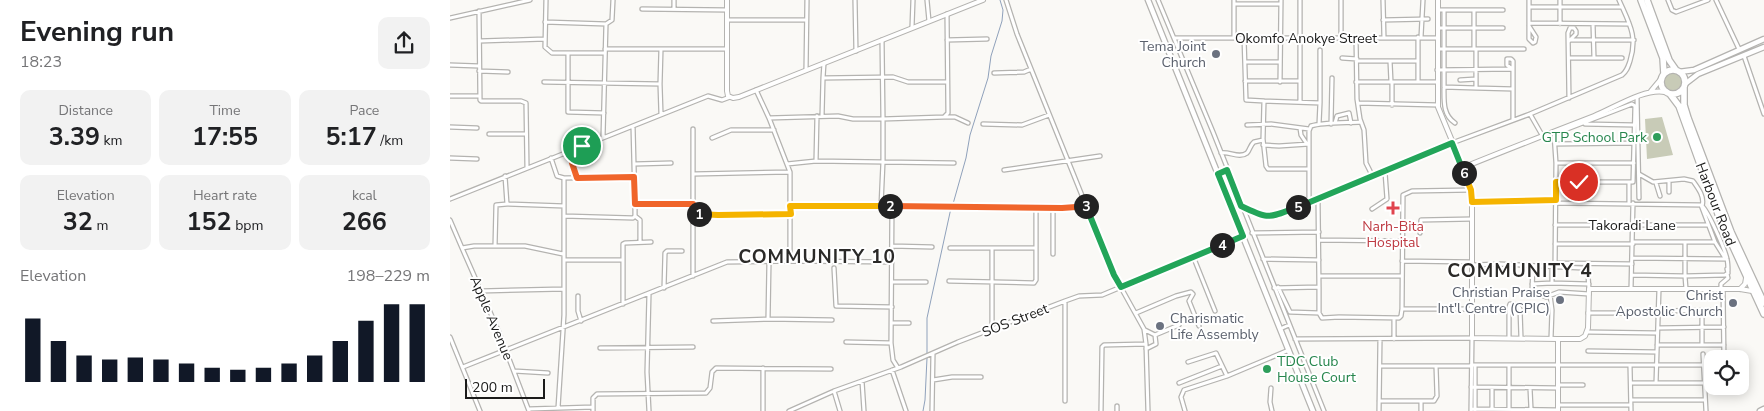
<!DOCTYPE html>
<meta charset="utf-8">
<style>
:root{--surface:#fff;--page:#f2f2f2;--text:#202124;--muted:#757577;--accent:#111827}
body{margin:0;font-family:"Nunito Sans",sans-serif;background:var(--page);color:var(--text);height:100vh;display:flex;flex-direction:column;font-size:19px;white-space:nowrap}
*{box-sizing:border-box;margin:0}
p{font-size:16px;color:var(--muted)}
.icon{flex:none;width:28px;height:28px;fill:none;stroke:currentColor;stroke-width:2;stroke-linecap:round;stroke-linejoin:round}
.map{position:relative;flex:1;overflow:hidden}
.side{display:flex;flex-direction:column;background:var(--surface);width:450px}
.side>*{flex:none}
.buttons{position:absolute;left:1254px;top:350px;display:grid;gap:10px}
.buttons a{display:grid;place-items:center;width:45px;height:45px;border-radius:10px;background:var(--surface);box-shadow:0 2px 12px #0003;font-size:25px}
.scale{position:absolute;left:15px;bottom:12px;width:80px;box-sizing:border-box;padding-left:5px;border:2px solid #1b1b1a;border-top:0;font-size:14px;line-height:18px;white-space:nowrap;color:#1b1b1a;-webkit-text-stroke:4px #fff;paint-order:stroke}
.pin{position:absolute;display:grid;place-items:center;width:42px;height:42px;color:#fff;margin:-21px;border:2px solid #fff;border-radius:50%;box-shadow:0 1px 5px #0007}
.km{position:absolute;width:25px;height:25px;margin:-12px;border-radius:50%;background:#222;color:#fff;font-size:14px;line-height:25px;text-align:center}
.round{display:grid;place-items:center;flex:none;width:52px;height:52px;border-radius:10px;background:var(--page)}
.head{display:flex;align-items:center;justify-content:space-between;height:85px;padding:0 20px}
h1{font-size:28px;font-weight:700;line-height:38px}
.stats{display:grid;grid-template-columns:repeat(3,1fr);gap:8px;height:85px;padding:5px 20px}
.stats div{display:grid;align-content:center;border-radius:10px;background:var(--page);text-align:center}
.stats b{font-size:25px;font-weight:700}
.stats small{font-size:14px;font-weight:400}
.stats p{font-size:14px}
.chart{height:140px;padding:10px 20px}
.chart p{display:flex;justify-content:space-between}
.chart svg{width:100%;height:90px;margin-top:5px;stroke:var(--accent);stroke-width:6}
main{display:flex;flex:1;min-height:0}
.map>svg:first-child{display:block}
.green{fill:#c8cbb7}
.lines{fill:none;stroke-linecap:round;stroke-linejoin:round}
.stream{stroke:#8fa1bb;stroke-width:1}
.minor-casing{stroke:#b4b3b0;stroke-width:5.5}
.tertiary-casing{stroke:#b4b3b0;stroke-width:6}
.secondary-casing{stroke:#b4b3b0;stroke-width:7}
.trunk-casing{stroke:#b4b3b0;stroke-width:8}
.minor{stroke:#fff;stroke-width:3}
.tertiary{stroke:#fff;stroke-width:4}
.secondary{stroke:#fff;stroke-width:4.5}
.trunk{stroke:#fff;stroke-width:5.5}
.split-1-casing{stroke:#fff;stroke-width:10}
.split-2-casing{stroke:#fff;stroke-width:10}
.split-3-casing{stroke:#fff;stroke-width:10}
.split-4-casing{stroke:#fff;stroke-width:10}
.split-5-casing{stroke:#fff;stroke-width:10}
.split-6-casing{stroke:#fff;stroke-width:10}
.split-7-casing{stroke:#fff;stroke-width:10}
.split-1{stroke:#f0652b;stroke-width:6}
.split-2{stroke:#f5b400;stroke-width:6}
.split-3{stroke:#f0652b;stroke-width:6}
.split-4{stroke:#22a559;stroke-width:6}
.split-5{stroke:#22a559;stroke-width:6}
.split-6{stroke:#22a559;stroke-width:6}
.split-7{stroke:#f5b400;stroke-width:6}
.worship-dot{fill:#6b7280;stroke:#fff;stroke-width:2}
.leisure-dot{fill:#2e9e5b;stroke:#fff;stroke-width:2}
.health-dot{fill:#e0444e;stroke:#fff;stroke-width:2}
.labels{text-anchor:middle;stroke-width:4;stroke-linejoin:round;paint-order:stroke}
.street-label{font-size:14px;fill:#1b1b1a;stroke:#fff}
.worship-label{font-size:14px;fill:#5b616d;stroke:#fff;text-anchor:end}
.leisure-label{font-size:14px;fill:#27864d;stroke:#fff;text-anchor:end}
.health-label{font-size:14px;fill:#be3a42;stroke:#fff}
.district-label{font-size:19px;font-weight:bold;letter-spacing:1px;fill:#2b2a28;stroke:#fff}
</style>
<main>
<section class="side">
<div class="head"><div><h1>Evening run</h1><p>18:23</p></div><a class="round"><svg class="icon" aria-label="share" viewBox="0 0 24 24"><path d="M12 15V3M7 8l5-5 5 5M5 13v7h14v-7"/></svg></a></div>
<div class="stats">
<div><p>Distance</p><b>3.39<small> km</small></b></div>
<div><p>Time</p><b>17:55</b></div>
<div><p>Pace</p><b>5:17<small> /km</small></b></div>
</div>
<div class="stats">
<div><p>Elevation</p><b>32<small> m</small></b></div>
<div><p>Heart rate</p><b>152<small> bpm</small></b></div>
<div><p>kcal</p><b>266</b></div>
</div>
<div class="chart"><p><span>Elevation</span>198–229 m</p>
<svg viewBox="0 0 160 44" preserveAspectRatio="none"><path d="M5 44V13M15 44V24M25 44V31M35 44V33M45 44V32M55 44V33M65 44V35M75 44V37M85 44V38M95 44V37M105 44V35M115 44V31M125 44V24M135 44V14M145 44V6M155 44V6"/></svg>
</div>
</section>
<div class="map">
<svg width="1314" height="411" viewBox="0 0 1314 411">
<rect width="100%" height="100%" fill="#faf9f6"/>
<path class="green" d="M1222 71 1230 73 1234 80 1232 88 1226 92 1218 90 1213 83 1215 75Z
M1212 117 1223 155 1197 159 1195 119Z"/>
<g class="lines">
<path class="stream" d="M503 204 516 158 520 135 538 78 541 56 552 21 553 10 550 0
M477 354V318L501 208
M473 411 475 400 477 358"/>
<defs>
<path id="minor" d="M96 0 95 47 102 53H155
M224 0V9
M405 0 406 51
M477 0 479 21
M556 0 567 34 664 275 694 329 696 344 654 345 652 347 651 411
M708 0 763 132 874 411
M850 0V102
M933 0 934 38
M1079 0V39L1083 43 1085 42 1086 37 1079 26
M1110 0V24
M1218 0 1222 10 1226 12 1258 0
M1266 0 1289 49
M784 4H831
M1079 7H1172
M192 9 277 10
M988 10H1053
M994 10V87L1026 88
M1024 10V49
M29 11 30 100 31 101H71L76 103 77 167
M0 18 80 0
M277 20H356
M933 20 978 19
M95 22 156 24
M1079 23 1179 24
M1143 24 1144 58H1172
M462 27 463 0
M988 28H1053
M794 37 796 100 814 101
M968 37V82
M971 37 973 0
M724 38H988
M784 38V0
M891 38V0
M906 38 907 99 910 119 914 130 916 163 923 177
M432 40 433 119 494 117 498 113 497 14
M497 40 537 39
M1121 40H1184
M30 41 95 39
M1119 41 1126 34V31L1124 28H1120L1118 33 1119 98
M155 49H277
M988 49H1074
M1026 49V88L1063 89
M118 53V112L154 113
M1294 56 1314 114
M892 58 907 59
M1119 58H1144
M907 61H968
M940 61 941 82
M795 62H830
M374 63 373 78 443 77 458 82H497
M0 65 29 66
M1062 69 1057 65V59H1061L1063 61V120
M356 70 357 0
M987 70 1062 69
M29 71 58 72
M544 73 574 72 581 69
M1010 80 1026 79
M795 81H850
M94 82 210 84 211 114
M830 82 831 0
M906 82H988
M942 82V105
M210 84 211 49
M994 88C994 102 993 115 1005 123
M306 90 319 118 340 172V261
M0 96H29
M1187 97 1189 198
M870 103V50
M908 103 988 105
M1080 114 1092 135
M372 116 373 78
M494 117H505L518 123
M319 118 388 116 403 119H433V162L504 163
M885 123 887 116 899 113 901 123
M533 124 572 125 599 115
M881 124 882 78
M1135 124 1184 125
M797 125 821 124 859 129
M183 126 185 204H243
M0 127 27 128
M850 128 851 135 857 144
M243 129V276
M39 134H76
M1104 134 1182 104 1185 106 1183 182H1106
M1104 134 1106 163 1105 267
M153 137 156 24 162 20 163 0
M262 138 281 130H324
M1105 144 1184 143
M813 145 829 146 859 144
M123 149 122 163 127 178
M771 153C779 151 789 159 797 153 800 150 800 145 804 142L813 140
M0 158 27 159
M101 158 107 176 114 178 185 177
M366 161 367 116
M1106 163H1184
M185 164 221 163
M337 164 366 161 433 162 431 206
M859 169V131L861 126C874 122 897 123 911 122
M554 170 650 156
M244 174 340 172
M768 174 777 170
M1189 174 1203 182 1234 179 1243 181C1248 188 1255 197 1252 206 1258 211 1275 249 1277 259 1278 263 1278 267 1278 271
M55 176 57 204
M1219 181V192
M1179 182V203
M1206 183 1210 196
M0 199 258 96 272 100 280 97
M868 199 869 287
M1022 202 1106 200
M859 203V169H818L816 166 813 139 814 101 870 103 869 124
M1106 203 1251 205 1265 242H1183
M341 206 457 205 612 208 626 207 635 204
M442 206 441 343 443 360 448 368
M791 206 811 215 822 217 868 199 1002 143 1080 114 1172 75C1177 71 1178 67 1180 61 1188 36 1179 23 1169 0
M922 209 937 199 935 172
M243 214 268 215 341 214
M114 216 183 218 185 216V204
M185 216 190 220V242
M0 220 12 248
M1105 225H1258
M802 233 869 232
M970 233 971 220 1022 219
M869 240 952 241
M1235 242V276L1275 275 1278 273 1277 269
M1265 242 1275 258
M1105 244H1183
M45 246 46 205 57 204 114 206
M442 246 482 247
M500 248H586
M542 248V329
M603 254V208
M743 256 765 311
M1182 258 1275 259
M813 259 869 260
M114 260H173
M952 261 1022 262
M319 262 318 319 382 320
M1105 263 1182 264
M1023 265 1050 264 1132 268 1138 275 1139 289
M1083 266 1082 290 1084 292 1096 297 1109 292 1139 294
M1102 267V283L1139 284
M384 268 386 306 442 307
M1182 275 1235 276 1236 289
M869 276H952
M499 281 584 283 586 280V208
M442 282H476
M1082 284 1102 283
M828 287 840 312 869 313
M214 288 215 253 217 251H232
M824 288 869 287V313L872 318 889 317 949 318 951 316 952 309 953 195 962 191 1021 190
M1181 289 1183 203
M1271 289V284L1278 278 1277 274
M1273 289 1274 359
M31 291 114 289
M1100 295 1102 310 1101 338
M128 296V311L131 321
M173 304V244L175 243 201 242
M952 309H1022
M1252 310V345
M1208 311 1273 310
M686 313 726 296 741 292 743 294 739 301 749 326
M1138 313H1208
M944 318V339
M263 321 318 319
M442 323H459
M1208 328 1274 327
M830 329 839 325
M695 330 705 335 729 325
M1137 332 1207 333
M0 337 30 411
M1059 338V307L1060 304 1068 305 1070 309 1071 338
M845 339 1022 338 1021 411
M396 342 441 343
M696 344 698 411
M1207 345H1274
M150 348 243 347
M696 349 706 344 705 335
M1138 351 1207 352
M1253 354 1256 411
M738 362 766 353 777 376
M1021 365H1262
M930 366H1021
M1180 366 1181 411
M13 367 277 262 340 261 442 262
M313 368V411
M442 370 456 411
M64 371 98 373
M483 380 502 377H531
M412 381 414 411
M729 383 772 366
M1181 383H1262
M1206 383 1209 289
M1108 385H1133
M1021 387 1108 388
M821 388 820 402 822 411
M1042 388V409
M1080 388 1081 409
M384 391 390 411
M1181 400H1255
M615 401V301
M929 401H984L987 396 986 366
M1108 405H1181
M108 408 114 315V178
M79 409 143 407
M1021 409 1108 410
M1059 409V365
M1025 410V365
M79 411 48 330 12 248 24 246H75L113 254
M143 411V398L147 394 256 393 260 388 262 372 266 368 381 369
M199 411 197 372 199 294
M339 411 384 391 451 367 508 342 615 301 629 296 652 295 793 236
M482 411 483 353
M667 411V406
M735 411 731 397 734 390 777 376 839 350
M929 411 930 339
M971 411V402"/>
<path id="tertiary" d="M277 0V91L278 96 283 98 289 97 533 0
M988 0V107L1017 177 1022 195V338L1108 339V411
M1201 91 1211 79
M1012 168C1056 150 1100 133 1144 116 1164 108 1194 88 1215 92
M1290 289 1295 284 1296 278
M1108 339H1130L1135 336 1138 328 1139 289H1290L1302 291"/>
<path id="secondary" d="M698 0 863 411
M1229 72 1244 70 1314 39
M1235 84 1248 74 1314 47
M1310 411 1314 409"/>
<path id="trunk" d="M1191 0 1213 58 1214 74
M1197 0 1219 60 1226 70
M1211 82a12 12 0 1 1 24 0a12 12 0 1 1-24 0Z
M1234 87V105L1238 118 1281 232 1314 303
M1220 94 1229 106 1268 214 1314 314"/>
</defs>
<use href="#minor" class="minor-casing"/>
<use href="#tertiary" class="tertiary-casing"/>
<use href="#secondary" class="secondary-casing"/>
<use href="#trunk" class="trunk-casing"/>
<use href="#minor" class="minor"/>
<use href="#tertiary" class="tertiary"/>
<use href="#secondary" class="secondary"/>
<use href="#trunk" class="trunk"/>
</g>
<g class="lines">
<defs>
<path id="split-1" d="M132 146 123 149 122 163 127 178 184 177 185 204H243V214H249"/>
<path id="split-2" d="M249 214 268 215 341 214 340 206H440"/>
<path id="split-3" d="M440 206 612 208 626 207 635 204 636 206"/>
<path id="split-4" d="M636 206 664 275 671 287 772 245"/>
<path id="split-5" d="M772 245 793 236 768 174 777 170 791 206C820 220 817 218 848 207"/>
<path id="split-6" d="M848 207 1002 143 1014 173"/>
<path id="split-7" d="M1014 173 1021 190 1022 202 1106 200V182H1129"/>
</defs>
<use href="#split-1" class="split-1-casing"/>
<use href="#split-2" class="split-2-casing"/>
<use href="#split-3" class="split-3-casing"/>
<use href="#split-4" class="split-4-casing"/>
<use href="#split-5" class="split-5-casing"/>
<use href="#split-6" class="split-6-casing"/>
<use href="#split-7" class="split-7-casing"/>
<use href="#split-1" class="split-1"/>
<use href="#split-2" class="split-2"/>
<use href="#split-3" class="split-3"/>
<use href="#split-4" class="split-4"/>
<use href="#split-5" class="split-5"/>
<use href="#split-6" class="split-6"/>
<use href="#split-7" class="split-7"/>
</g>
<g class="worship-dot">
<circle cx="766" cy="54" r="5"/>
<circle cx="1110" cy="300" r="5"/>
<circle cx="1283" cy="303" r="5"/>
<circle cx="710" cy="326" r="5"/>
</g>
<g class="leisure-dot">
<circle cx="1207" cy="137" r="5"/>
<circle cx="817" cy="369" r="5"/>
</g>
<path class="health-dot" d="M940.5 200.5h5v5h5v5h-5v5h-5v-5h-5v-5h5z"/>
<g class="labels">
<g class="street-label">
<text x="856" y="43">Okomfo Anokye Street</text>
<text transform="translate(1266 204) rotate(69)" y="5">Harbour Road</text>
<text x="1182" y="230">Takoradi Lane</text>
<text transform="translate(42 318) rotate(67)" y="5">Apple Avenue</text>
<text transform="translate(565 320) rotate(-21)" y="5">SOS Street</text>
</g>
<g class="worship-label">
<text x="756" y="51">Tema Joint<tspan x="756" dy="16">Church</tspan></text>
<text x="1100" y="297">Christian Praise<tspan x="1100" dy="16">Int'l Centre (CPIC)</tspan></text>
<text x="1273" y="300">Christ<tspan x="1273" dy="16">Apostolic Church</tspan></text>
<text x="720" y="323" text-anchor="start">Charismatic<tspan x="720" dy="16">Life Assembly</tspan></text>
</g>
<g class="leisure-label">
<text x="1197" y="142">GTP School Park</text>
<text x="827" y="366" text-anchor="start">TDC Club<tspan x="827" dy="16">House Court</tspan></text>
</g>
<g class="health-label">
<text x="943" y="231">Narh-Bita<tspan x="943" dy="16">Hospital</tspan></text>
</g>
<g class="district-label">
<text x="367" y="263">COMMUNITY 10</text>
<text x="1070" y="277">COMMUNITY 4</text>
</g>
</g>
</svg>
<div class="buttons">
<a><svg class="icon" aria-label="locate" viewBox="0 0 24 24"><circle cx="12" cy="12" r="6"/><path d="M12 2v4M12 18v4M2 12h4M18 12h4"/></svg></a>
</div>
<div class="scale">200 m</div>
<div class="pin" style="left:132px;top:146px;background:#1e9e55"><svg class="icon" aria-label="arrive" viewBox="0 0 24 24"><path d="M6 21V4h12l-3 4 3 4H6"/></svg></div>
<div class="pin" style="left:1129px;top:182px;background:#d93025"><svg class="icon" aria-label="check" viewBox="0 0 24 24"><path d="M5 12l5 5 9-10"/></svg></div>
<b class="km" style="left:249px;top:214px">1</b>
<b class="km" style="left:440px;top:206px">2</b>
<b class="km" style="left:636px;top:206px">3</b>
<b class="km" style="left:772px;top:245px">4</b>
<b class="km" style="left:848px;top:207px">5</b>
<b class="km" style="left:1014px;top:173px">6</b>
</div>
</main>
